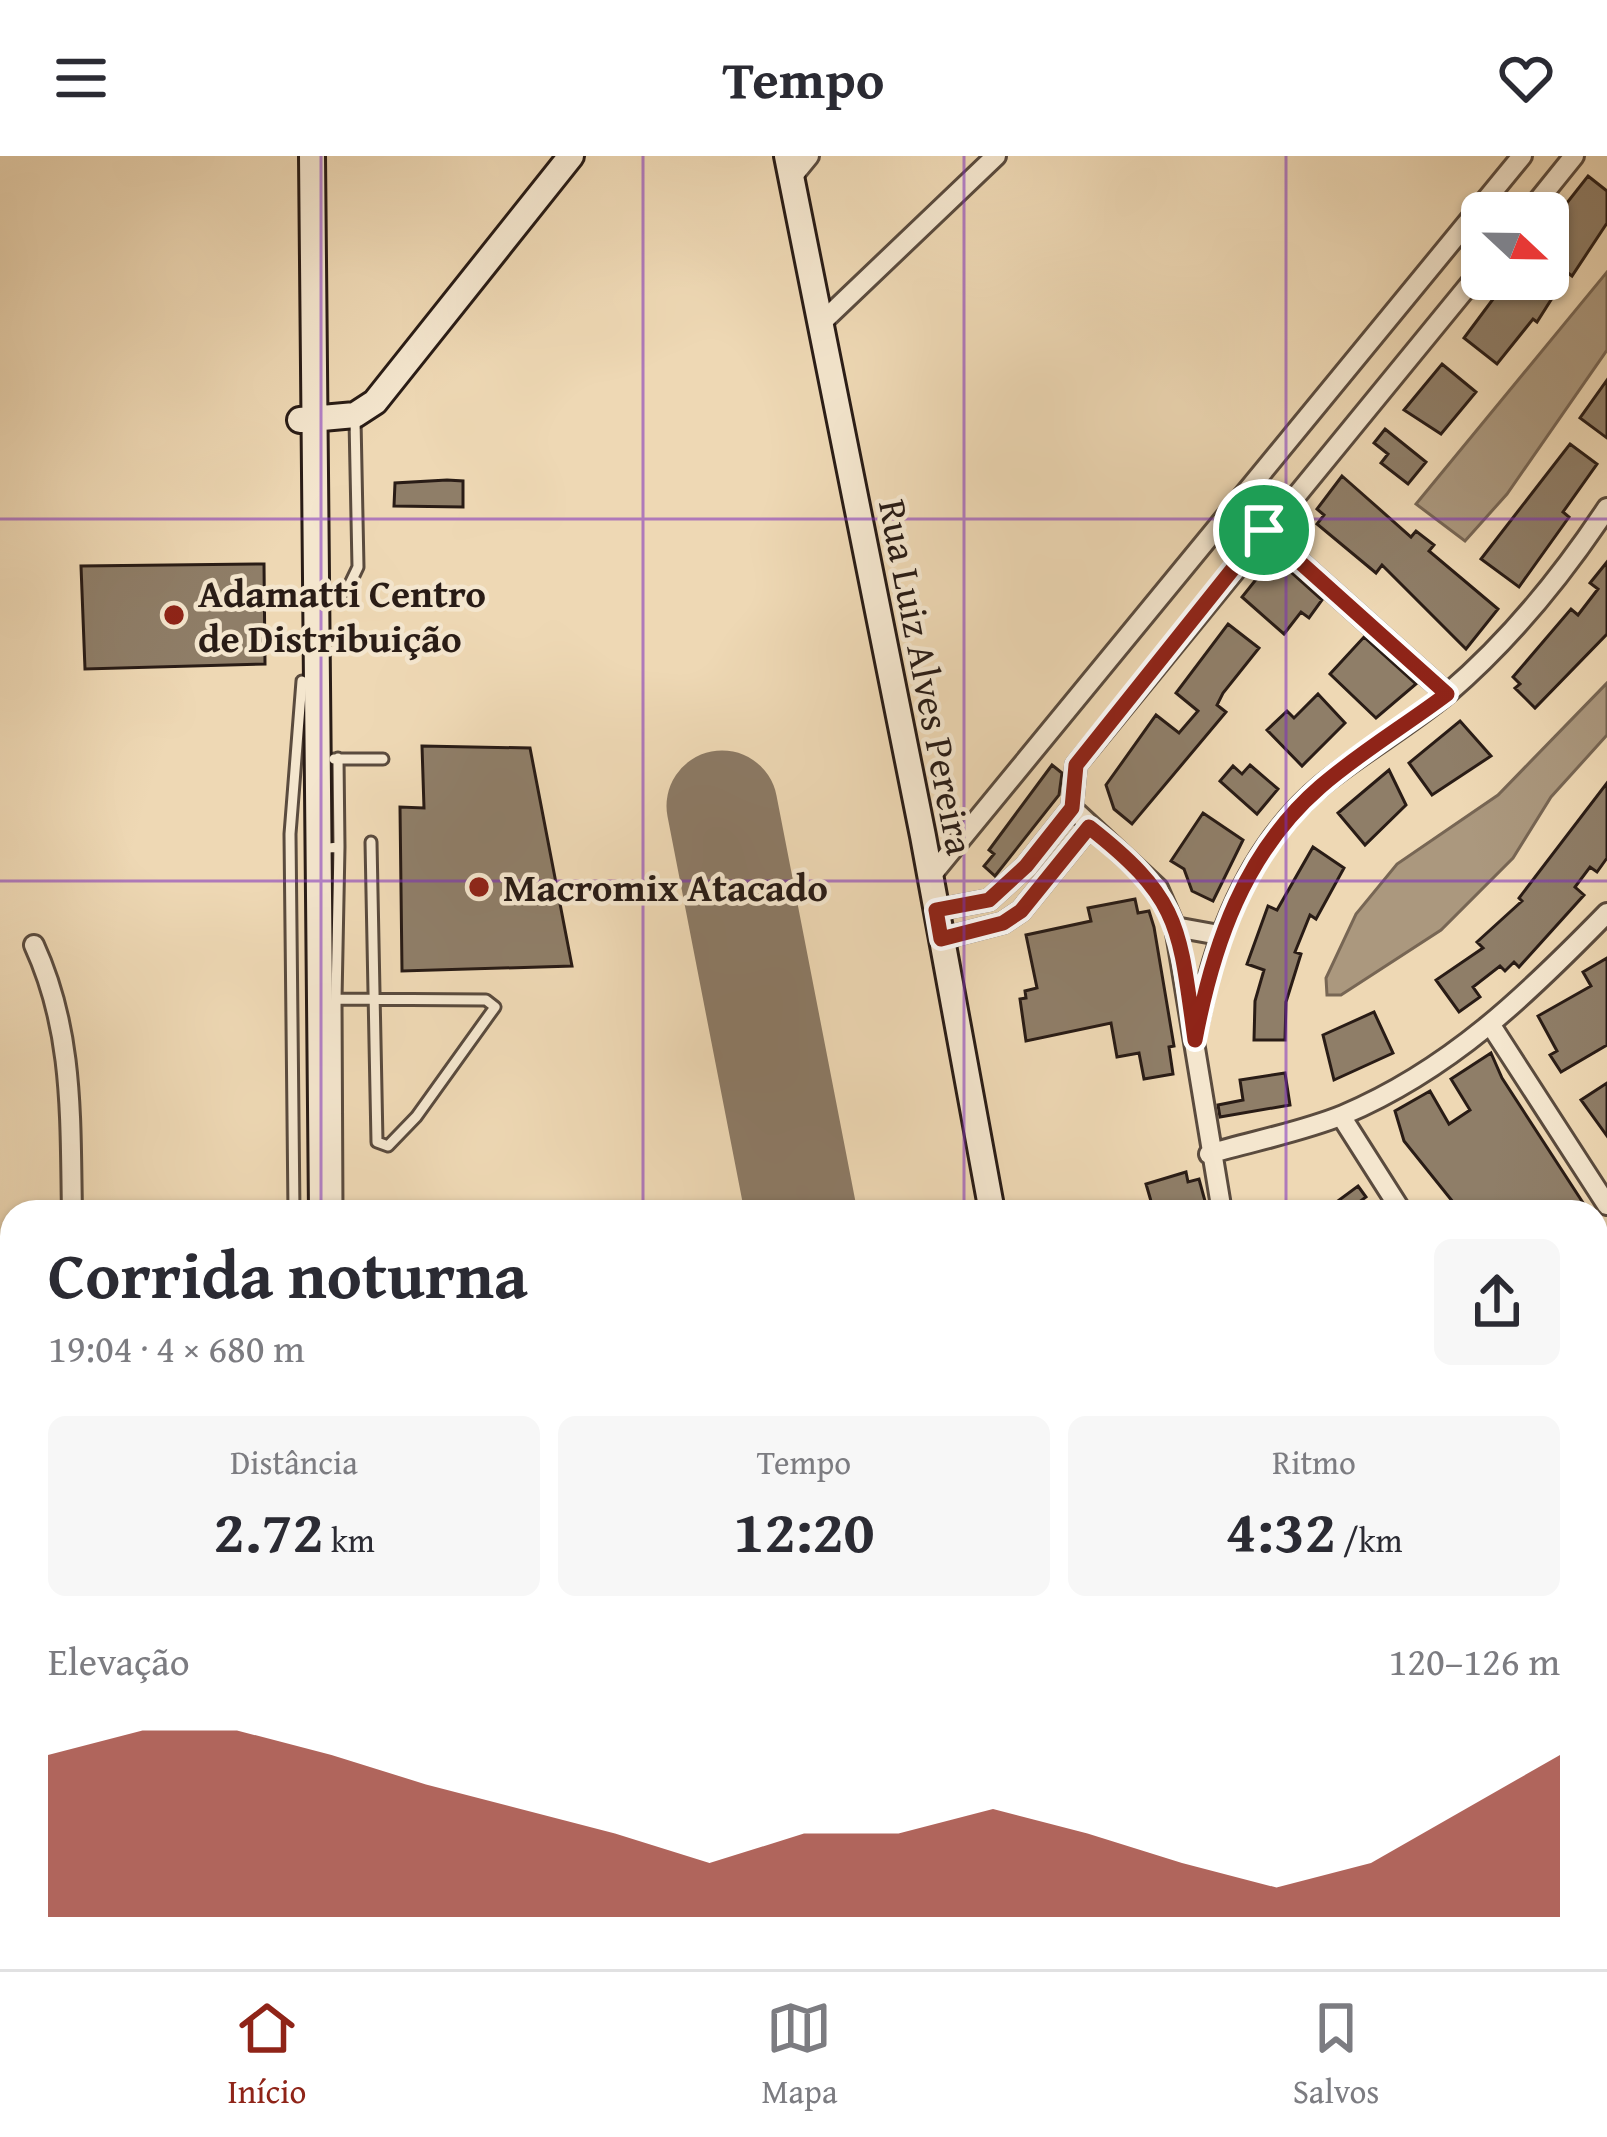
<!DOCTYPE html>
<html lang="pt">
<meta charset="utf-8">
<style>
:root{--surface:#fff;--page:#f7f7f7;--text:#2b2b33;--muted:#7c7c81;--line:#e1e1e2;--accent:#8f2418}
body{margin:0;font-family:"Gentium Book Plus",serif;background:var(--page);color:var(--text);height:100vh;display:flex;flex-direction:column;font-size:45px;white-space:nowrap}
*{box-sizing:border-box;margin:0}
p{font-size:39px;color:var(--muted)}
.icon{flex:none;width:66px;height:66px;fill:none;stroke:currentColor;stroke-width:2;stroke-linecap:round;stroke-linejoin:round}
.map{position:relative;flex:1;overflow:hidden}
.side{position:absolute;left:0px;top:1044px;width:1608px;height:771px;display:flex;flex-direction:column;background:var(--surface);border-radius:36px 36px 0 0;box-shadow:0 3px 9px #0004}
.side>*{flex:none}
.needle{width:78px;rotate:112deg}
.controls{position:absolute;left:1461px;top:36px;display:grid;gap:24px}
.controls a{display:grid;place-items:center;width:108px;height:108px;border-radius:18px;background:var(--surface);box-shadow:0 3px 9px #0004;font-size:60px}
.pin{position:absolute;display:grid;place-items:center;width:102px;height:102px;color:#fff;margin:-51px;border:6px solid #fff;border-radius:50%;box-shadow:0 3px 12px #0007}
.round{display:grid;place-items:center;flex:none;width:126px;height:126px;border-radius:18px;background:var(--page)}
.headline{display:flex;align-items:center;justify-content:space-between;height:204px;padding:0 48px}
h1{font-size:66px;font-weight:700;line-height:90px}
.metrics{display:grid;grid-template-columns:repeat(3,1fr);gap:18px;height:204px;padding:12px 48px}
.metrics div{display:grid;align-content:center;border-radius:18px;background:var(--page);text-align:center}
.metrics b{font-size:60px;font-weight:700}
.metrics small{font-size:33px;font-weight:400}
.metrics p{font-size:33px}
.chart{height:336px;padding:24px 48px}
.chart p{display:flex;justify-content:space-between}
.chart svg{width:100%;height:216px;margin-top:12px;fill:var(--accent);opacity:.7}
header{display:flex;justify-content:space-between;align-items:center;height:156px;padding:0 48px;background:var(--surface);font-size:54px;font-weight:700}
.dock{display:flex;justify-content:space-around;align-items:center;height:168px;border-top:3px solid var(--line);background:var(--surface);font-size:33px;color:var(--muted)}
.dock a{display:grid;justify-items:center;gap:6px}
.dock .on{color:var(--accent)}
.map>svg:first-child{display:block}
.water{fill:#ab987e;stroke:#776654;stroke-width:3}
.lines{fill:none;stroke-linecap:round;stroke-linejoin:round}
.runway{stroke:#8c7a65;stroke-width:111}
.building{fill:#8f7e68;stroke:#291c16;stroke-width:3}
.lane-casing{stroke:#5a4b3e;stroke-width:15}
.street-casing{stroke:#5a4b3e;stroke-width:24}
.secondary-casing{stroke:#291c16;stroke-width:30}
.lane{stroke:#f4e6ce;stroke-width:9}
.street{stroke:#f4e6ce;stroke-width:18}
.secondary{stroke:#f4e6ce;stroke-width:24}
.route-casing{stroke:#fff;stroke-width:24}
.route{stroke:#8f2418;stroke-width:15}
.grid{fill:none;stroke:#7b2cbf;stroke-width:3;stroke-opacity:0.55}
.poi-dot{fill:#8f2418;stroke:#f4e6ce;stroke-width:4.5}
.labels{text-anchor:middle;stroke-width:9;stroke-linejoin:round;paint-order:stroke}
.poi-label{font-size:39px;font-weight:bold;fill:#291c16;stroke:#f4e6ce;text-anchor:start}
.street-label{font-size:39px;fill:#291c16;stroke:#f4e6ce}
</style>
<header><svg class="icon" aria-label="menu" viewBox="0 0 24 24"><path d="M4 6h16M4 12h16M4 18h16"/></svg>Tempo<svg class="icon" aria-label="heart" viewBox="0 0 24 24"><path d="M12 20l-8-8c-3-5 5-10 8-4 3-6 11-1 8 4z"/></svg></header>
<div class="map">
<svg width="1607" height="1813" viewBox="0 0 1607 1813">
<rect width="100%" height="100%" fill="#eed8b4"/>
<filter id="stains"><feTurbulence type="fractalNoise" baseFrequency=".00167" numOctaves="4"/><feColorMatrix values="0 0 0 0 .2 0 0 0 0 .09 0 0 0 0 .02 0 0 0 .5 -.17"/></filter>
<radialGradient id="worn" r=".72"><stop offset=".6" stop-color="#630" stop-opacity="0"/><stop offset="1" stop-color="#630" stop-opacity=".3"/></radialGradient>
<path class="water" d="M1607 116V194L1507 338 1465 385 1416 348Z
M1607 527V579L1551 641 1513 702 1441 774 1341 839H1327L1326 822 1356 758 1397 708 1498 639Z"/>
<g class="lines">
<path class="runway" d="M722 650 801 1056
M946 1803 948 1813"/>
</g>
<path class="building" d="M1588 20 1607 35V67L1572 120 1568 117 1537 166 1533 163 1497 208 1464 182 1508 123H1548V71Z
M1442 208 1476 236 1441 278 1404 254Z
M1607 224V282L1580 262Z
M1385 273 1426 306 1408 328 1381 307 1388 298 1374 287Z
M1570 288 1597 308 1563 356 1569 361 1519 431 1481 403Z
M1342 320 1411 381 1416 375 1434 389 1429 395 1498 453 1466 493 1382 409 1376 417 1317 368 1324 359 1317 353Z
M447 324 463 325V351L394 350 395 327Z
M1274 401 1322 444 1309 462 1301 456 1284 478 1242 441Z
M1607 406V478L1535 552 1515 532 1520 528 1513 521 1571 453 1578 459 1598 433 1590 427Z
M264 408 265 508 85 513 81 410Z
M1228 468 1259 492 1223 537 1217 549 1226 556 1132 668 1114 653 1106 629 1156 559 1179 577 1198 555 1176 537Z
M1364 481 1416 528 1376 562 1330 518Z
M1318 538 1345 567 1302 610 1267 574 1287 555 1294 562Z
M1460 565 1491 600 1432 639 1409 607Z
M422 590 530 592 572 810 402 815 400 651 424 652Z
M1052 609 1062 617 1059 639 995 720 984 710 994 698 989 694Z
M1250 609 1278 633 1257 658 1220 625 1233 610 1242 618Z
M1389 614 1406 649 1365 689 1338 657Z
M1607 627V702L1597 716 1590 711 1575 731 1584 739 1519 811 1514 806 1505 815 1500 810 1473 831 1480 841 1459 856 1436 824 1483 792 1477 786 1522 745 1519 742Z
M1203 657 1243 684 1213 745 1192 735 1184 713 1171 705Z
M1313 691 1344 712 1316 763 1310 759 1295 796 1301 798 1286 846 1285 884H1254L1255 845 1264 814 1247 808 1268 750 1277 754Z
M1135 743 1138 757 1149 755 1154 771 1174 890 1169 891 1173 918 1144 923 1139 897 1117 901 1111 867 1026 885 1020 843 1026 842 1025 835 1037 832 1026 779 1091 765 1088 752Z
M1607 802V889L1561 916 1550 899 1557 895 1538 860 1591 830 1583 816Z
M1374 856 1393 897 1334 924 1323 879Z
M1491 897 1502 922 1589 1056H1461L1404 985 1395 955 1430 935 1449 968 1470 954 1451 923Z
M1285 917 1290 949 1220 961 1218 949 1243 944 1240 924Z
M1607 927V980L1581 944Z
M1186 1016 1188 1026 1199 1023 1208 1056 1153 1052 1146 1028Z
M1358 1030 1366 1041 1346 1056H1323Z"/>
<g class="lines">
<defs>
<path id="lane" d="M318 448 347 434 358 411 355 264
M334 603H383
M339 691 336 843 486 844 495 851 416 961 388 990 377 986 371 686
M319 693 339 691 338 602
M336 843 337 1056
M294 1056 290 678 302 525"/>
<path id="street" d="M791 22 809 0
M1528 57 1574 0
M820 168 996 0
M1264 374 1447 538
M930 721 1522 0
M936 754 989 744 1026 710 1072 652
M1175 771 1219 779
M941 783 1003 767 1021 755 1089 671
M34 789C74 876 70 962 72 1056
M1198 867C1215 779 1250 689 1322 629 1361 597 1407 571 1447 538 1509 485 1562 420 1607 352
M1492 871 1607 1049
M1341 960 1402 1056
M1209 998C1253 985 1301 976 1343 959 1450 914 1528 838 1607 757
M1222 1056 1175 771 1158 732 1072 652 1076 609 1482 113
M4 1187 3 1224 12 1250
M1596 1263 1607 1250
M1596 1455 1607 1464
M0 1516 12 1495
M1596 1660 1607 1669
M0 1729H12
M123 1803V1813
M540 1803 541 1813
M722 1803V1813
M1153 1803 1159 1813
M1479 1803 1488 1813"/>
<path id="secondary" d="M312 0 322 1056
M787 0 923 680 992 1056
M300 264 355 259 375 246 571 0
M0 1147 12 1150
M1596 1726 1607 1713
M314 1803 315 1813
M332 1803V1813
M1383 1803 1393 1813
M1522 1813 1530 1803"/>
</defs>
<use href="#lane" class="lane-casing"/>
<use href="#street" class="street-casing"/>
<use href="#secondary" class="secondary-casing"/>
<use href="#lane" class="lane"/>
<use href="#street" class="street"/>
<use href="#secondary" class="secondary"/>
</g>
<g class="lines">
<defs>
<path id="route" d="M1264 374 1447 538C1406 569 1359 597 1320 631 1244 697 1213 789 1195 884 1179 771 1182 744 1089 671L1021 755 1003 767 941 783 936 754 989 744 1026 710 1072 652 1076 609Z"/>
</defs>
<use href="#route" class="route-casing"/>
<use href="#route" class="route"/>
</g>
<path class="grid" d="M321 0V1056M643 0V1056M964 0V1056M1286 0V1056M0 363H1607M0 725H1607M0 1088H12M1596 1088H1607M0 1450H12M1596 1450H1607M321 1803V1813M643 1803V1813M964 1803V1813M1286 1803V1813"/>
<g class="poi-dot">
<circle cx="174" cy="459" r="12"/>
<circle cx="479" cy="731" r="12"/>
</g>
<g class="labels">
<g class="poi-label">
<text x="198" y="451">Adamatti Centro<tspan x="198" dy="45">de Distribuição</tspan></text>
<text x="503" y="745">Macromix Atacado</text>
</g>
<g class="street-label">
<text transform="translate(927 521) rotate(79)" y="14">Rua Luiz Alves Pereira</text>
</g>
</g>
<rect width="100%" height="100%" filter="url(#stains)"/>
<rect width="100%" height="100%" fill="url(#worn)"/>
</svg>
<div class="controls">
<a><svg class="needle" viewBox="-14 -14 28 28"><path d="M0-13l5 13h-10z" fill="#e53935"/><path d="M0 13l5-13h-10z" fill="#7c7c81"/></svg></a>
</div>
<div class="pin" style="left:1264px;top:374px;background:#1e9e55"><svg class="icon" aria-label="arrive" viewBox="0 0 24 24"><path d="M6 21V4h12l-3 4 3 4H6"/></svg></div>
<section class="side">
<div class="headline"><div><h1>Corrida noturna</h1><p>19:04 · 4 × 680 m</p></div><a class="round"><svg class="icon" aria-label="share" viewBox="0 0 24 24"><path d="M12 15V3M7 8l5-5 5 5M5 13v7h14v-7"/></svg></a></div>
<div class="metrics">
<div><p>Distância</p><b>2.72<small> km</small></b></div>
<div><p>Tempo</p><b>12:20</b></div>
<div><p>Ritmo</p><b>4:32<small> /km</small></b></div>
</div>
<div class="chart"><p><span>Elevação</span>120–126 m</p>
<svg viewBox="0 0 160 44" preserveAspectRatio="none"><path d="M0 44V11L10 6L20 6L30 11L40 17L50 22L60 27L70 33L80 27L90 27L100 22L110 27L120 33L130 38L140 33L150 22L160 11V44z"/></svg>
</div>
</section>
</div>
<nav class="dock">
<a class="on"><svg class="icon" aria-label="home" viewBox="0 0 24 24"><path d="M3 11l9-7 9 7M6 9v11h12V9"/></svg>Início</a>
<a><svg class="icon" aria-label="map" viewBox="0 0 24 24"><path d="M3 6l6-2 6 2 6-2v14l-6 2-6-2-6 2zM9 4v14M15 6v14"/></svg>Mapa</a>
<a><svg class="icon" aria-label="saved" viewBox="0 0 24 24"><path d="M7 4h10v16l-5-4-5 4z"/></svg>Salvos</a>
</nav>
